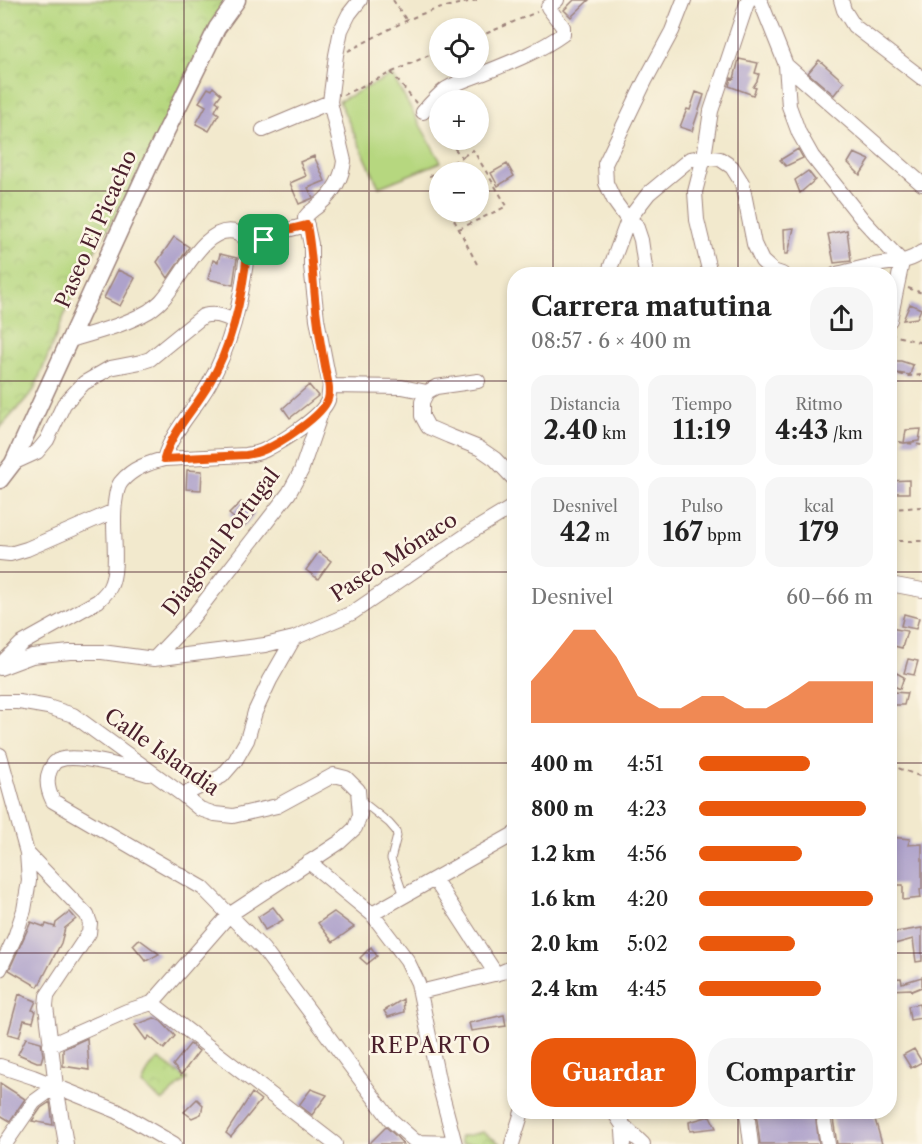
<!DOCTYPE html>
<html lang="es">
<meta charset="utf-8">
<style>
:root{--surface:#fff;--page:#f6f6f6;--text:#222;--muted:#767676;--accent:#ea580c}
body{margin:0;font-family:"Libre Caslon Text",serif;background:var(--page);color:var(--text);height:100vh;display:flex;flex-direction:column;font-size:22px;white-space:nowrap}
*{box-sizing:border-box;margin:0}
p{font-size:20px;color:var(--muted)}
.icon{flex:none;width:33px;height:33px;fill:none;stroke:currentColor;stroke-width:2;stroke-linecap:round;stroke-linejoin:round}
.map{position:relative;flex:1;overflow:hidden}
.details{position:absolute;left:507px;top:267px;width:390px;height:852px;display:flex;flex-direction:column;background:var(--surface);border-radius:24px;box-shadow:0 3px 9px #0003}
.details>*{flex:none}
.fabs{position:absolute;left:429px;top:18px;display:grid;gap:12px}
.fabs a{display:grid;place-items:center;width:60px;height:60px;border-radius:50%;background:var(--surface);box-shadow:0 3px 9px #0003;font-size:30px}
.pin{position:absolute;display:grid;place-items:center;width:51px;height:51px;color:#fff;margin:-26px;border-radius:12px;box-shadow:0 3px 9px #0006}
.round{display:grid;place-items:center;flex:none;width:63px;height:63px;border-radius:24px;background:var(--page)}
.head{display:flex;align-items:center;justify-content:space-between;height:102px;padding:0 24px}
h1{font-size:27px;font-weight:800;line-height:45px}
.stats{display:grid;grid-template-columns:repeat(3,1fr);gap:9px;height:102px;padding:6px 24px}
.stats div{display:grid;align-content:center;border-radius:15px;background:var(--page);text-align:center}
.stats b{font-size:26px;font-weight:800}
.stats small{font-size:16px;font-weight:400}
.stats p{font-size:16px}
.chart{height:168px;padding:12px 24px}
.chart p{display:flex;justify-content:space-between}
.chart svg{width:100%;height:108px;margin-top:6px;fill:var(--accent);opacity:.7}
.primary-button{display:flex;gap:12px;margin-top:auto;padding:12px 24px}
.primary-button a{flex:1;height:69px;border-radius:24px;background:var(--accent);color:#fff;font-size:24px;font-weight:800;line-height:69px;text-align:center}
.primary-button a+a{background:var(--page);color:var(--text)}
ul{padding:0 24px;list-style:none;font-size:20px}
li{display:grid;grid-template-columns:96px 72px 1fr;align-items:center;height:45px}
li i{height:15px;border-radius:8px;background:var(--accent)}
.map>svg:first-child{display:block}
.grass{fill:#b6d77f;stroke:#807b55;stroke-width:1.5}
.park{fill:url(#park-crowns);stroke:#807b55;stroke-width:1.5}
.building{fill:#aea2cb}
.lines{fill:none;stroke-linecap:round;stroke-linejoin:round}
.service-casing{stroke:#9e847c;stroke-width:9}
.minor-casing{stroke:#9e847c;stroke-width:16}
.tertiary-casing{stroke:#9e847c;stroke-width:19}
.path{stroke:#9e847c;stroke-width:2;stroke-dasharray:4.5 4.5;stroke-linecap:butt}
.service{stroke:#fff;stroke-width:7}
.minor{stroke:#fff;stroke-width:14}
.tertiary{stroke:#fff;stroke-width:16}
.route-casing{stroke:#fff;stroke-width:12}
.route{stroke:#ea580c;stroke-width:8}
.grid{fill:none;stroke:#4a1f2b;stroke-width:1.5;stroke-opacity:0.55}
.labels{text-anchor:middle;stroke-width:5;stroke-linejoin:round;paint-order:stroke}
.street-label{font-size:21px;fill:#4a1f2b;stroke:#fcf5e5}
.neighbourhood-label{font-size:22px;letter-spacing:1.5px;fill:#4a1f2b;stroke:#fcf5e5}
</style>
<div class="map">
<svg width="922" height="1144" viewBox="0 0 922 1144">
<defs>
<pattern id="park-crowns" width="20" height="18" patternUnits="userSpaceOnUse" patternTransform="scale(1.5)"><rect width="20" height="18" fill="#b6d77f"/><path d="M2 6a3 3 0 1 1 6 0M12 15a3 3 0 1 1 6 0" fill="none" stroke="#9eb86e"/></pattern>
</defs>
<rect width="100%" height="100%" fill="#fcf5e5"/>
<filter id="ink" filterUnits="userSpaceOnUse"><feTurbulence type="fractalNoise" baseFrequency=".0167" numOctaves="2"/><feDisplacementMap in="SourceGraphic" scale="12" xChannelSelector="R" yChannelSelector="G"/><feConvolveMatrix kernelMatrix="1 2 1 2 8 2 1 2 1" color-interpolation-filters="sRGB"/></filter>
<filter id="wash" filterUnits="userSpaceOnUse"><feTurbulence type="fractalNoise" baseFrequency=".008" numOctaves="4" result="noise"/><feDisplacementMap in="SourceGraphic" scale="24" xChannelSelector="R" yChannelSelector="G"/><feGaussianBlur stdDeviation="1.35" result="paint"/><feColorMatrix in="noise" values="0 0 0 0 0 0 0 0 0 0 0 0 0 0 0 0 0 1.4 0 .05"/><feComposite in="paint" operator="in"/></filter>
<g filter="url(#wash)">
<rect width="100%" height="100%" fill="#f2e9cd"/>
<path class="grass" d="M392 75 441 162 379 187 339 101Z"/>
<path class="park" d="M0 0H229L217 13 149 155 79 279 34 390 0 428Z
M159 1059 187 1079 162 1101 142 1084 149 1069Z
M483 1132 501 1144H461L460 1137Z"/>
<g id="blocks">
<path class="building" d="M574 0H589L571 17 564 10Z
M739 59 758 63 755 73 759 74 757 81 753 87 756 88 753 95 729 86 731 78 734 79Z
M819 60 844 82 834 95 808 73Z
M213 87 221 94 216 101 219 103 215 111 219 114 209 131 196 124 206 106 199 102 208 88 212 90Z
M696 92 704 95 692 131 680 127 687 109 690 110Z
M798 149 803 158 786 166 780 160Z
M854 153 870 160 860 175 848 163Z
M314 156 325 181 308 188 313 198 299 204 290 183 306 176 300 162Z
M507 164 514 176 498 186 491 173Z
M808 171 815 180 800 193 795 180Z
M794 228 788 254H785L784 229Z
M847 230 851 261 834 263 828 234Z
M174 237 189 247 168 278 157 262Z
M220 254 237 258 233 285 208 279 213 260 218 262Z
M118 270 135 278 120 306 104 298Z
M910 304 921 309 917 318 903 320Z
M890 361H901L913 365 910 375 890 372Z
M309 385 318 396 290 418 283 408Z
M921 429 919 441 904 443 906 430Z
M187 470 202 471 201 490 186 489Z
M909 480V493H890V481Z
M241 502 255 514 244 526 229 514Z
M319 552 331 561 318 579 306 570Z
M904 614 919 618 916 629 901 626Z
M890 628 907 631 902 648 890 645Z
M908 659 918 661 914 675 904 673Z
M893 671 904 677 900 689 890 684Z
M893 692 907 693 904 705H890Z
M890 837 910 839 908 845 922 844V889H920L921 898 903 900V885H890Z
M273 907 283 920 265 930 258 917Z
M70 912 76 919 65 928 61 943 38 987 9 970 31 922 45 927 46 924 55 927 56 923Z
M334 912 354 927 333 942 318 923Z
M922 928V961L916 962 913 939 891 945 890 933Z
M139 939 159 954 146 961 133 945Z
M371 947 377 956 367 964 360 958Z
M922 977V987L912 991 911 989 890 990V979L901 978 902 983Z
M19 994 36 1001 32 1010 36 1011 33 1022 24 1020 19 1037 8 1034Z
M403 999 404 1012 388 1017 384 1011Z
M919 1004 922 1018 910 1020 908 1006Z
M504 1015 506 1026 471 1031 469 1023Z
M154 1018 161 1021 175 1036 164 1049 149 1036 146 1040 135 1025Z
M26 1038 41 1042 43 1055 41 1062H37L18 1054Z
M87 1038 89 1070 63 1066V1049Z
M190 1044 199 1051 181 1075 173 1065Z
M914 1049 922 1062 911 1068 903 1055Z
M0 1083 25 1099 10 1121 0 1115Z
M311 1089 327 1095 312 1115 299 1105Z
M252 1093 261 1100 231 1137 226 1133Z
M197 1099 203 1105 201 1114 192 1118 184 1112Z
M50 1102 53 1125 32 1121 41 1108Z
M756 1112H815L819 1144H760Z
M832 1112H873L882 1144H837Z
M710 1116 716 1128 690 1131 689 1122Z
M386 1127 395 1135 403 1144H369Z"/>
</g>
</g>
<g filter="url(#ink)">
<use href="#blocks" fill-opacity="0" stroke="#9e847c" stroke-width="1.5"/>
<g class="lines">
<defs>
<path id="service" d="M359 799 389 823 396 831 397 836 391 859 404 896"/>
<path id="minor" d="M760 0 786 65 922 184
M841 0 844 10 854 26 922 78
M786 65 789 106 799 133 812 156 863 220 902 262
M423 112C430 104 438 95 446 89 459 81 474 77 489 71 514 61 541 50 563 34V27L548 7 557 0
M263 130 330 102
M248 242 264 240 287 230 307 225
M608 274 628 220 649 193 690 159 704 157 720 159 732 167 742 183 754 244 762 261 773 271 782 274
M646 274 641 240 636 225 628 220 615 202 606 183 605 164 645 81 672 31 684 0
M710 274 697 220 695 192 704 157 711 111 748 0
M836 274C851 271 866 266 882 264 896 262 910 262 922 252
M890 320 902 262
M70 340C97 332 125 325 149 311 153 308 159 304 163 299 180 281 206 220 238 233 241 234 245 239 248 242
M478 381 436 387 427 392 422 402V416L428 427 449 436 479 448 495 459 514 479
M330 386 317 319 311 266V244L305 218C309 211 314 210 320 204 333 193 342 178 344 161L330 102 336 55 341 30 349 14 360 0
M164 459 246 455C253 454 259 453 265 450 281 442 322 417 328 400 329 396 329 391 330 386L402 387 427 392
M13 463 37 452 47 440 64 404 84 383 110 368 141 362 150 359 203 316C216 313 223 316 234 321
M0 553 10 554 27 549 114 511
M890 584 922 590
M154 659 189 622 289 493 301 471 322 410
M0 665 21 644 98 601C102 597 107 593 110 587 120 567 111 527 115 503 116 495 117 486 122 481 133 468 149 463 164 459 172 431 195 409 209 384 233 342 244 289 248 242
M0 668 32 656 70 652H102L154 659 265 645 294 638 352 613 471 532 514 506
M0 702H19L48 707 73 715 183 795 200 809 215 814 233 816 277 806 334 775 346 778 358 790 360 815 355 828 340 842 229 915 152 1003 127 1011 50 1045
M0 755 27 853 29 881 24 910 15 937 0 969
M148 774C128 768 78 753 59 760 55 761 52 766 50 770 45 781 48 791 53 801L144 854 203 888 263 949 390 1119 416 1142 454 1143
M183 795 222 776 235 761 247 740 255 712 270 680 294 638
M27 853 87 915 90 923 89 933 47 996 46 1006 56 1086 66 1144
M309 862 372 914 407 960 418 983 439 1084 455 1144
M435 880 496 974
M372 914 514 834
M420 992 502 972 514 967
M152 1003 335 1144
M0 1066 33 1077 117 1111 174 1144
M614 1112 622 1124 643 1144
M747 1112 751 1144
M622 1119 624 1144
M824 1122 828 1144
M5 1144 34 1102 56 1086
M512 1144 522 1112"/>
<path id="tertiary" d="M0 480 13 463 151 162 217 28 237 0"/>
</defs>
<use href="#service" class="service-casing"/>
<use href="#minor" class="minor-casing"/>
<use href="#tertiary" class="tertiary-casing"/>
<path class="path" d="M393 0 407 21
M478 37 537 12
M348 51C372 39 395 25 419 15 438 8 458 4 478 0
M391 72 416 103
M343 95 440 50
M431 121 440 131
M440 192 430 176 462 157 447 140
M450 212 477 264
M459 229 507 206 473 150 462 157
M908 288 922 293
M890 334 922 343
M890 372 908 376 922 375
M890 441 922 445
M890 509 922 507
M890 541H922
M890 765 922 777"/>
<use href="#service" class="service"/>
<use href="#minor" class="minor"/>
<use href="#tertiary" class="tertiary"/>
</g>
</g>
<g class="lines" filter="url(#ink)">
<defs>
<path id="route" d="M307 225C313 255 313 287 317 317 319 334 322 351 325 367 327 378 331 388 328 399 323 416 280 443 264 450 258 453 253 454 246 455L164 459C172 431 195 409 209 384 234 342 244 290 248 242L264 240 287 230Z"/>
</defs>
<use href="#route" class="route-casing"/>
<use href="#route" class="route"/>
</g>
<path class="grid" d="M184 0V1144M369 0V1144M553 0V274M738 0V274M0 191H440M478 191H922M0 381H514M890 381H922M0 572H514M890 572H922M0 763H514M890 763H922M0 953H514M890 953H922M553 1112V1144M738 1112V1144"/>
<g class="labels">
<g class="street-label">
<text transform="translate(96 229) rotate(-66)" y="7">Paseo El Picacho</text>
<text transform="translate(221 542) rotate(-53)" y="7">Diagonal Portugal</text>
<text transform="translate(394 557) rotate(-33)" y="7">Paseo Mónaco</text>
<text transform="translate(162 752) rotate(35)" y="7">Calle Islandia</text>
</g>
<g class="neighbourhood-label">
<text x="431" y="1053">REPARTO</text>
</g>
</g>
</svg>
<div class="fabs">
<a><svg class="icon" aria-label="locate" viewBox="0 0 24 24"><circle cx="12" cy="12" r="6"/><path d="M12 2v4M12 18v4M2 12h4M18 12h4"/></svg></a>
<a>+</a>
<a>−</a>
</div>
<div class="pin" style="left:264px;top:240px;background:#1e9e55"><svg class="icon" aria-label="arrive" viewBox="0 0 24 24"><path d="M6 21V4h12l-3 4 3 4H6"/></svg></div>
<section class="details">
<div class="head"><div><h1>Carrera matutina</h1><p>08:57 · 6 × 400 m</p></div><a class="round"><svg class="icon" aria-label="share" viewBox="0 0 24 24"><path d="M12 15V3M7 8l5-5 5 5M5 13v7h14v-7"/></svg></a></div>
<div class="stats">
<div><p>Distancia</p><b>2.40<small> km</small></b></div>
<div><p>Tiempo</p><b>11:19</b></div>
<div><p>Ritmo</p><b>4:43<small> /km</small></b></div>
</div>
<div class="stats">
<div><p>Desnivel</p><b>42<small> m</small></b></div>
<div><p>Pulso</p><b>167<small> bpm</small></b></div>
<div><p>kcal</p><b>179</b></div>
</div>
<div class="chart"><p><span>Desnivel</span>60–66 m</p>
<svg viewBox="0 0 160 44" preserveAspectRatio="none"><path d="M0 44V27L10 17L20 6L30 6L40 17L50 33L60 38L70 38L80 33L90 33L100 38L110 38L120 33L130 27L140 27L150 27L160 27V44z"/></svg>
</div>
<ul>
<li><b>400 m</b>4:51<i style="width:64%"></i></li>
<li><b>800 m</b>4:23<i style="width:96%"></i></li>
<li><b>1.2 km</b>4:56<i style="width:59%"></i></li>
<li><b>1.6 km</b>4:20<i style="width:100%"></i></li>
<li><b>2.0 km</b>5:02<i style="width:55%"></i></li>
<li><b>2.4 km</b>4:45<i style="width:70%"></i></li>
</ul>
<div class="primary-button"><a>Guardar</a><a>Compartir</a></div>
</section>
</div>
